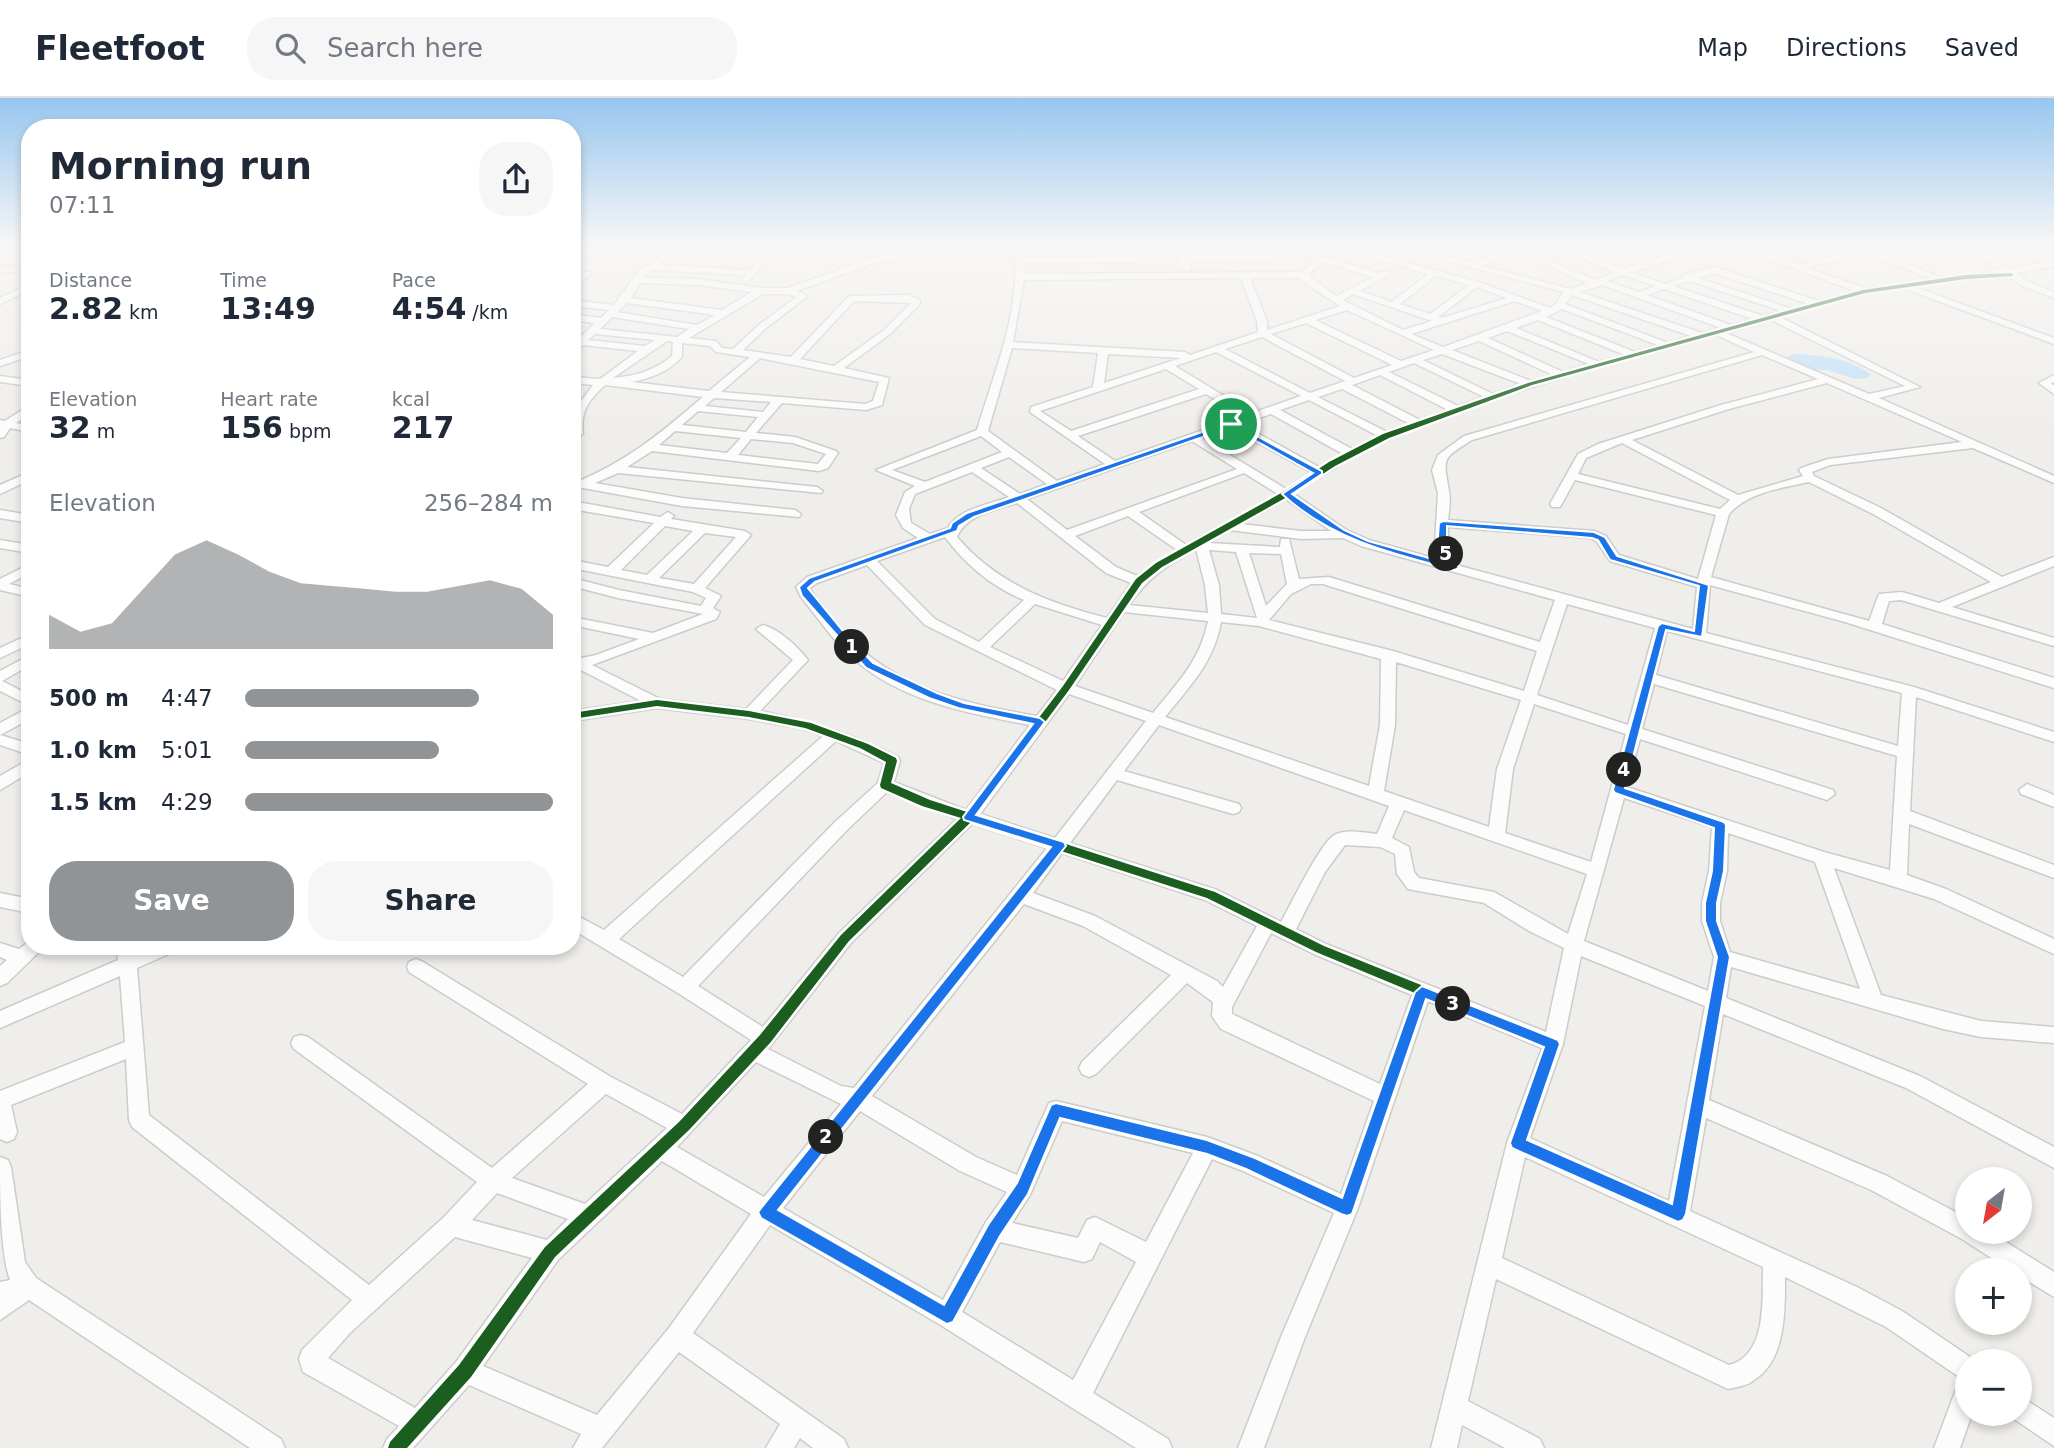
<!DOCTYPE html>
<meta charset="utf-8">
<style>
:root{--surface:#fff;--page:#f6f6f7;--text:#1f2937;--muted:#747a83;--line:#e0e1e3;--accent:#919496}
body{margin:0;font-family:"DejaVu Sans",sans-serif;background:var(--page);color:var(--text);height:100vh;display:flex;flex-direction:column;font-size:26px;white-space:nowrap}
*{box-sizing:border-box;margin:0}
p{font-size:23px;color:var(--muted)}
.icon{flex:none;width:38px;height:38px;fill:none;stroke:currentColor;stroke-width:2;stroke-linecap:round;stroke-linejoin:round}
.map{position:relative;flex:1;overflow:hidden}
.side{position:absolute;left:21px;top:21px;width:560px;height:836px;display:flex;flex-direction:column;background:var(--surface);border-radius:28px;box-shadow:0 4px 10px #0003}
.side>*{flex:none}
.needle{width:46px;rotate:211deg}
.buttons{position:absolute;left:1955px;top:1069px;display:grid;gap:14px}
.buttons a{display:grid;place-items:center;width:77px;height:77px;border-radius:50%;background:var(--surface);box-shadow:0 4px 10px #0003;font-size:35px}
.pin{position:absolute;display:grid;place-items:center;width:60px;height:60px;color:#fff;margin:-30px;border:4px solid #fff;border-radius:50%;box-shadow:0 2px 7px #0007}
.km{position:absolute;width:35px;height:35px;margin:-18px;border-radius:50%;background:#222;color:#fff;font-size:19px;line-height:35px;text-align:center}
.round{display:grid;place-items:center;flex:none;width:74px;height:74px;border-radius:28px;background:var(--page)}
.headline{display:flex;align-items:center;justify-content:space-between;height:119px;padding:0 28px}
h1{font-size:38px;font-weight:700;line-height:52px}
.metrics{display:grid;grid-template-columns:repeat(3,1fr);gap:10px;height:119px;padding:7px 28px}
.metrics div{display:grid;align-content:center}
.metrics b{font-size:30px;font-weight:700}
.metrics small{font-size:19px;font-weight:400}
.metrics p{font-size:19px}
.chart{height:196px;padding:14px 28px}
.chart p{display:flex;justify-content:space-between}
.chart svg{width:100%;height:126px;margin-top:7px;fill:var(--accent);opacity:.7}
.primary-button{display:flex;gap:14px;margin-top:auto;padding:14px 28px}
.primary-button a{flex:1;height:80px;border-radius:28px;background:var(--accent);color:#fff;font-size:28px;font-weight:700;line-height:80px;text-align:center}
.primary-button a+a{background:var(--page);color:var(--text)}
ul{padding:0 28px;list-style:none;font-size:23px}
li{display:grid;grid-template-columns:112px 84px 1fr;align-items:center;height:52px}
li i{height:18px;border-radius:9px;background:var(--accent)}
header{display:flex;align-items:center;gap:42px;box-sizing:border-box;height:98px;padding:0 35px;background:var(--surface);border-bottom:2px solid var(--line)}
header strong{font-size:33px}
nav{display:flex;gap:38px;margin-inline-start:auto;font-size:24px}
.search{width:490px;height:63px;background:var(--page);display:flex;align-items:center;gap:18px;box-sizing:border-box;padding:0 24px;border-radius:28px;color:var(--muted);font-size:26px}
.map>svg:first-child{display:block}
.water{fill:#bfe0f9}
.lines{fill:none;stroke-linecap:round;stroke-linejoin:round}
.minor-casing{stroke:#cbcccc;stroke-width:3}
.major-casing{stroke:#d7ceb8;stroke-width:3}
.minor{fill:#fdfcfc;fill-rule:evenodd}
.major{fill:#f4f2e9;fill-rule:evenodd}
.cycleway-casing{stroke:#fff;stroke-width:5}
.cycleway{fill:#1b5e20;fill-rule:evenodd}
.route{fill:#1a73e8;stroke:#fff;stroke-width:2;fill-rule:evenodd}
</style>
<header>
<strong>Fleetfoot</strong>
<div class="search"><svg class="icon" aria-label="search" viewBox="0 0 24 24"><circle cx="10" cy="10" r="6"/><path d="M15 15l6 6"/></svg>Search here</div>
<nav><a>Map</a><a>Directions</a><a>Saved</a></nav>
</header>
<div class="map">
<svg width="2054" height="1350" viewBox="0 0 2054 1350">
<rect width="100%" height="100%" fill="#efeeea"/>
<path class="water" d="M1796 256C1827 258 1844 259 1871 276L1868 280 1856 281 1827 272 1808 273 1782 260Z"/>
<g class="lines">
<defs>
<path id="minor" d="M675 147H684L659 167 750 172 760 160 715 152V148H718L770 158 747 185 743 182 746 177 652 172 643 180 698 181 761 190H788L874 159 896 157 892 147H900L904 153 903 161 879 163 797 193 808 198 766 230 743 252 791 259 849 198 909 197 920 202V206L890 236 844 270 889 280 882 307 866 312 782 305 756 335 795 339 836 353 838 355 828 370 819 373 652 353 627 369 817 389 823 393 821 395 618 375 595 385 682 400 795 412 801 416 799 419 682 408 583 390 572 393V386C628 363 658 337 703 299L605 287C589 302 580 313 583 335L572 346V315L593 287 572 285V279L600 281 638 253 583 247 572 255V247L595 225 572 222V216L601 220 609 212 572 208V202L614 207 637 175ZM640 185 698 187 752 194 722 212 631 200ZM763 196H787L797 199 760 226 733 251 722 250 716 243 689 240ZM854 203 911 205 884 232 834 268 800 261ZM627 205 715 217 697 227 617 214ZM612 219 689 231 677 239 600 231ZM595 236 655 242 645 248 588 242ZM667 243 673 244 672 258C654 273 635 278 613 280ZM682 245 710 248 716 254 750 259 709 293 632 284C651 280 668 274 682 259ZM760 260 879 284 873 303 865 306 721 294ZM714 300 771 304 763 314 705 308ZM698 313 758 319 746 334 682 327ZM675 333 741 340 727 355 659 347ZM751 341 793 345 826 356 818 366 738 357Z
M1014 147H1092L1088 149 1023 151 1024 160 1140 158 1144 161 1140 164 1025 165V176L1302 174 1315 162 1291 155 1271 162 1187 163 1191 171 1187 174 1183 171 1171 147H1179L1185 158 1270 157 1285 151 1286 147H1294L1293 149 1297 151 1379 175 1389 173V177L1360 193 1392 204 1428 176 1326 147H1340L1479 184 1550 210 1555 207 1563 194 1390 147H1404L1474 165C1497 154 1518 147 1544 147L1526 152 1595 182 1615 174 1548 147C1559 147 1571 155 1581 154 1595 152 1607 147 1621 147L1586 157 1623 171 1664 158 1639 147H1651L1673 156 1715 147H1747L1760 151 1781 147 1766 154 1800 167 1856 152 1846 147H1858L1943 180 2003 175 1967 147H1977L2010 171 2054 162V168L2016 175 2029 184 2054 194V200L2023 188 2011 180 1966 182 1915 189 2054 240V246L1903 190 1866 196 1780 219 1920 289 1879 300 2054 378V385L1973 350 1830 367 1812 374 1814 378 1881 410 2002 479 2054 459V468L1952 509 2054 540V548L1901 502 1889 503 1882 526 2054 580V590L1845 524 1710 487 1706 535 1914 589 2054 634V644L1916 599 1910 713 2054 767V780L1909 726 1907 777 1946 791 2054 841V856L1934 801 1834 770 1881 897 1981 923 2054 929V945L1981 939 1943 931 1731 869 1726 900 1920 978 2054 1049V1070L1906 990 1723 916 1709 1002 1887 1078 1967 1120V1134H1990L2054 1174V1199L2020 1178V1172H2010L1962 1141 1871 1092 1706 1020 1690 1113 1857 1189 1902 1213 1976 1263 1967 1264V1316H1972L1960 1350H1934L1958 1286 1965 1283 1886 1229 1785 1179C1785 1213 1786 1262 1754 1282 1747 1288 1737 1289 1728 1291L1496 1181 1468 1303 1540 1341 1544 1350H1505L1462 1327 1457 1350H1431L1507 1045 1542 950 1428 903 1358 1110 1305 1239 1264 1350H1238L1281 1239 1334 1115 1243 1073 1212 1061 1093 1295 1168 1341 1172 1350H1136L939 1226 770 1127 693 1235 844 1341 848 1350H813L800 1340 794 1350H766L780 1326 679 1254 602 1350H573L581 1336 469 1287 413 1350H383L387 1341 399 1328 303 1274 299 1261 302 1252 352 1202 132 1029 129 1022 126 961 11 1007 17 1034 14 1041 7 1044 0 1041V993L125 944 120 878 0 930V913L118 862 117 849H135L136 855 149 849H176L173 854 137 870 149 1017 369 1187 444 1119 477 1084 294 951 291 945 294 939 301 937 308 939 492 1070 588 986 409 874 407 869 409 864 416 861 423 864 611 979 682 1016 751 942 678 895 572 831V815L604 832 823 638 804 631 749 621 657 610 572 623V613L641 603 577 570 572 571V562L596 557 639 541 572 527V519L653 535 703 516 618 500 572 488V480L619 492 701 508 706 500 693 494 572 470V462L608 469 654 425 572 411V403L660 419 668 414 674 418 671 421 745 433 751 437 705 490 721 498 713 510 720 514 716 521 592 567 660 601 746 611 793 562 756 531 763 527C780 532 797 548 808 562L760 613C810 623 853 636 898 659L900 663 894 684 966 712 1030 627C970 616 900 603 854 561 833 543 818 520 801 499L796 489 807 479 918 440 903 430 896 417 905 394 915 388 876 372 977 332C995 271 1022 211 1014 147ZM1740 151 1855 193 1819 203 1714 169 1683 177 1682 180 1665 186 1631 174 1691 156ZM1517 154 1587 185 1571 191 1482 168 1505 157ZM1864 155 1932 181 1865 190 1807 170ZM1323 164 1373 179 1336 198 1308 177ZM1714 175 1809 206 1792 211 1698 180ZM1623 177 1656 188 1639 194 1607 183ZM1436 178 1469 187 1430 216 1400 206ZM1241 180 1257 223 1258 234 1190 257 1185 254 1013 244 1024 182ZM1250 180H1301L1303 184 1340 208 1267 232V223ZM1690 183 1782 213 1763 218 1673 188ZM1602 187 1721 230 1702 235 1580 194ZM1477 189 1507 200 1442 220 1438 219ZM1664 191 1753 221 1731 227 1647 197ZM1353 196 1432 223 1403 232 1343 202ZM1572 197 1691 238 1668 245 1565 206ZM1515 203 1542 213 1443 249 1411 236ZM1562 211 1658 247 1635 254 1546 219ZM1347 212 1434 252 1401 263 1315 222ZM1538 222 1625 257 1599 264 1516 230ZM1771 222 1905 288 1869 296 1726 235ZM1306 225 1392 267 1354 280 1271 236ZM1507 233 1589 266 1563 274 1488 240ZM1716 237 1754 254 1464 338 1438 357 1432 372 1438 395 1435 444 1436 451 1444 463 1369 442 1345 431 1294 396C1325 376 1356 355 1391 340 1495 295 1606 268 1716 237ZM1262 239 1345 283 1310 295 1225 251ZM1479 243 1553 277 1531 283 1452 252ZM1012 250 1098 255 1093 289 1031 309 1030 314 1105 366 1057 383 988 333ZM1216 254 1301 298 1252 315 1175 268ZM1108 256 1181 260 1104 285ZM1442 256 1521 286 1493 296 1423 262ZM1762 257 1818 281 1721 307 1598 346 1578 356 1550 406 1552 409H1560L1575 382 1716 417 1698 481 1619 457 1606 438 1594 433 1448 422C1449 412 1451 402 1449 393 1443 359 1442 361 1472 342ZM1414 265 1484 299 1458 308 1389 274ZM1166 271 1199 291 1071 333 1040 313ZM1380 277 1448 312 1420 322 1352 287ZM1827 285 1962 344 1828 361 1801 370 1799 372 1803 378 1738 397 1632 342 1729 311ZM1342 291 1410 326 1387 334 1318 299ZM1206 296 1243 318 1115 363 1078 338ZM1309 302 1378 338 1352 351 1280 312ZM1271 316 1343 356 1319 369 1241 326ZM1231 330 1311 374 1286 391 1202 340ZM981 338 1002 354 925 384 892 372ZM1192 343 1237 371 1067 432 1027 401ZM1622 345 1730 402 1720 411 1578 376 1586 360ZM1009 359 1047 386 1020 396 981 370ZM972 374 1009 399C991 406 957 411 948 430L930 436 911 425 909 411 915 396ZM1244 375 1278 396 1186 447 1139 414ZM1809 384 1873 416 1991 484 1939 505 1902 494 1879 496 1869 523 1711 479 1729 416C1748 394 1782 390 1809 384ZM1286 401 1331 433H1301L1241 426ZM1017 405 1106 475 1131 485 1107 520C1049 505 997 486 957 439 966 417 995 412 1017 405ZM1128 418 1177 452 1137 478 1116 469 1075 438ZM665 428 693 433 647 477 621 472ZM1448 429 1591 440 1597 444 1610 463 1697 489 1693 531 1460 468 1448 451ZM1230 432 1301 441 1343 440 1361 448 1555 502 1540 544 1329 479 1299 481 1289 441H1281L1280 449 1208 445ZM705 435 736 439 694 486 659 480ZM945 439C966 467 992 489 1024 502L979 544 935 521 877 463ZM1196 451 1205 487 1208 515 1129 507C1149 478 1167 468 1196 451ZM1209 452 1236 454 1257 520 1221 516 1219 487ZM1249 455 1281 456 1287 486 1266 508ZM867 467 925 527 1057 592 1037 618C956 604 885 588 832 521 825 511 815 501 810 490L817 485ZM1311 486H1323L1537 553 1524 593 1393 553 1269 522 1291 496ZM1035 506 1102 527 1063 583 990 549ZM1567 506 1655 530 1628 627 1537 597ZM1124 514 1208 523C1200 563 1178 584 1153 615L1075 588ZM1221 524 1259 528 1381 561 1380 627 1369 688 1165 619C1190 588 1214 564 1221 524ZM1667 533 1902 595 1898 648 1656 577ZM1396 564 1521 602 1497 671 1489 729 1384 693 1395 627ZM1654 586 1897 658 1890 772 1824 754 1627 689 1640 641 1827 702 1835 696 1833 692 1642 631ZM1069 596 1146 623 1055 740 980 716ZM1534 606 1626 636 1591 764 1505 735 1513 671ZM1159 627 1389 708 1377 736C1365 735 1344 730 1333 738 1319 748 1291 806 1281 824L1217 792 1070 745 1117 682 1233 716 1239 714 1241 710 1239 706 1124 673ZM836 643 884 665 878 685 836 723 683 879 619 841ZM887 694 957 721 839 835 763 929 698 888 848 731ZM1624 700 1712 729 1709 773 1702 805V823L1714 859 1708 893 1584 843ZM1404 712 1587 776 1568 836 1494 794 1419 780 1414 774 1409 749 1392 740ZM972 726 1047 750 854 990 841 988 768 951 851 845ZM1728 735 1815 764 1860 891 1730 854 1720 823V805L1727 773ZM1345 747 1380 749 1395 756 1397 776 1408 791 1484 805 1531 834 1564 850 1546 934 1326 846 1296 831 1325 774ZM1062 755 1205 802 1257 828 1223 889 1217 883 1095 818 1033 795ZM1024 806 1083 828 1171 877 1082 964 1079 970 1082 976 1089 979 1096 976 1187 885 1213 904 1212 918 1221 931 1374 1003 1341 1096 1258 1058 1207 1039 1056 1003 1049 1005 1017 1077 976 1059 872 998ZM1271 835 1314 856 1412 897 1380 986 1232 916V909ZM1581 858 1705 908 1669 1103 1530 1040 1563 946ZM756 964 841 1006 764 1099 677 1049ZM606 996 667 1030 585 1106 512 1080ZM860 1013 960 1073 1007 1094 986 1124 943 1202 783 1110ZM1062 1023 1193 1055 1146 1144 1095 1119 1087 1122 1078 1140 1012 1125 1030 1097ZM1525 1059 1763 1169C1762 1200 1768 1257 1729 1267L1502 1160ZM662 1063 751 1116 669 1230 597 1317 483 1268 558 1162ZM497 1095 568 1121 547 1142 472 1122ZM455 1139 532 1160 456 1264 415 1310 328 1260 350 1235ZM1000 1144 1084 1164 1092 1161 1100 1144 1136 1164 1073 1282 962 1214Z
M572 171 592 175 572 193V185L581 177H572Z
M30 186V192L0 206V200Z
M30 252V258L0 268V262Z
M2054 277V284L2051 285 2054 288V296L2039 285Z
M0 278 30 282V288L0 284Z
M30 307V315L16 325 30 328V334L10 330 4 339 0 340V322L5 323Z
M30 374V382L0 396V387Z
M0 412 30 417V425L0 420Z
M0 442 30 447V455L0 450Z
M30 466V475L9 486 30 491V499L0 492V481Z
M30 536V546L0 560V550Z
M30 557V567L2 583 30 597V608L0 593V573Z
M30 609V621L0 637 30 646V657L0 647V625Z
M30 661V674L0 692V678Z
M2027 686 2054 697V709L2021 696 2019 692Z
M0 795 30 801V815L0 809Z
M30 843V849H42L39 854 7 885 0 888V868L7 862 0 859V845L19 851Z
M0 1059 8 1062 11 1069 25 1164 36 1180 281 1341 285 1350H250L29 1202 0 1222V1184L10 1182C0 1155 0 1091 0 1059Z
M2020 1298 2054 1320V1348L2011 1319 2010 1316H2020Z"/>
<path id="major" d="M30 167V173L0 175V169Z"/>
</defs>
<use href="#minor" class="minor-casing"/>
<use href="#major" class="major-casing"/>
<use href="#minor" class="minor"/>
<use href="#major" class="major"/>
<defs>
<path id="cycleway" d="M2011 175 2013 176V178L1966 181 1865 195 1532 287 1389 340 1335 368 1289 398 1162 469 1142 485 1069 592 976 717 1215 794 1324 848 1558 942 1560 946 1558 950 1553 952 1548 950 1316 854 1207 800 971 724 849 843 770 945 689 1032 555 1159 471 1279 407 1350H388L390 1344 459 1267 545 1149 679 1024 760 937 841 837 961 720 922 708 881 690 880 687 886 664 860 650 805 630 749 619 657 608 572 621V615L657 602 749 613 811 625 868 646 896 660 897 663 891 685 930 702 967 714 1063 588 1136 481 1156 465 1283 394 1329 364 1383 336 1528 285 1863 192 1966 177Z"/>
</defs>
<use href="#cycleway" class="cycleway-casing"/>
<use href="#cycleway" class="cycleway"/>
</g>
<linearGradient id="sky" x2="0" y2="1"><stop stop-color="#97c6ef"/><stop offset="0.44" stop-color="#f8f7f6"/><stop offset="1" stop-color="#f8f7f6" stop-opacity="0"/></linearGradient>
<rect width="2054" height="336" fill="url(#sky)"/>
<path class="route" d="M1231 324 1322 373V376L1292 396 1344 432 1368 443 1447 465 1437 451 1439 425 1443 423 1594 434 1605 439 1617 458 1709 487 1702 539 1666 532 1625 690 1724 724 1726 727 1724 773 1717 805V823L1730 859 1686 1116 1683 1122 1678 1124 1512 1050 1510 1045 1544 949 1426 901 1352 1116 1347 1118 1341 1116 1246 1071 1207 1056 1060 1020 1028 1096 1000 1138 953 1224 947 1226 761 1120 758 1114 1051 749 964 722 963 719 1033 626 958 610 929 600 866 570 802 498 799 489 809 480 950 430 952 425 967 415ZM1231 329 1313 375 1282 396C1330 441 1393 456 1455 472L1459 470 1447 451V428L1592 440 1598 442 1610 462 1699 488 1694 533 1662 525 1658 528 1613 692 1615 695 1714 730 1712 773 1705 805V823L1717 859 1672 1106 1527 1042 1560 946 1558 942 1422 888 1415 894 1342 1100 1255 1060 1207 1042 1056 1005 1051 1007 1017 1085 988 1127 944 1207 778 1112 1066 748 1064 744 976 717 1045 624 1040 620 964 605 937 595 873 565 848 539 808 490 815 484 957 433 959 428 974 419Z"/>
</svg>
<div class="buttons">
<a><svg class="needle" viewBox="-14 -14 28 28"><path d="M0-13l5 13h-10z" fill="#e53935"/><path d="M0 13l5-13h-10z" fill="#747a83"/></svg></a>
<a>+</a>
<a>−</a>
</div>
<div class="pin" style="left:1231px;top:326px;background:#1e9e55"><svg class="icon" aria-label="arrive" viewBox="0 0 24 24"><path d="M6 21V4h12l-3 4 3 4H6"/></svg></div>
<b class="km" style="left:852px;top:549px">1</b>
<b class="km" style="left:826px;top:1039px">2</b>
<b class="km" style="left:1453px;top:906px">3</b>
<b class="km" style="left:1624px;top:672px">4</b>
<b class="km" style="left:1446px;top:456px">5</b>
<section class="side">
<div class="headline"><div><h1>Morning run</h1><p>07:11</p></div><a class="round"><svg class="icon" aria-label="share" viewBox="0 0 24 24"><path d="M12 15V3M7 8l5-5 5 5M5 13v7h14v-7"/></svg></a></div>
<div class="metrics">
<div><p>Distance</p><b>2.82<small> km</small></b></div>
<div><p>Time</p><b>13:49</b></div>
<div><p>Pace</p><b>4:54<small> /km</small></b></div>
</div>
<div class="metrics">
<div><p>Elevation</p><b>32<small> m</small></b></div>
<div><p>Heart rate</p><b>156<small> bpm</small></b></div>
<div><p>kcal</p><b>217</b></div>
</div>
<div class="chart"><p><span>Elevation</span>256–284 m</p>
<svg viewBox="0 0 160 44" preserveAspectRatio="none"><path d="M0 44V32L10 38L20 35L30 23L40 11L50 6L60 11L70 17L80 21L90 22L100 23L110 24L120 24L130 22L140 20L150 23L160 32V44z"/></svg>
</div>
<ul>
<li><b>500 m</b>4:47<i style="width:76%"></i></li>
<li><b>1.0 km</b>5:01<i style="width:63%"></i></li>
<li><b>1.5 km</b>4:29<i style="width:100%"></i></li>
</ul>
<div class="primary-button"><a>Save</a><a>Share</a></div>
</section>
</div>
